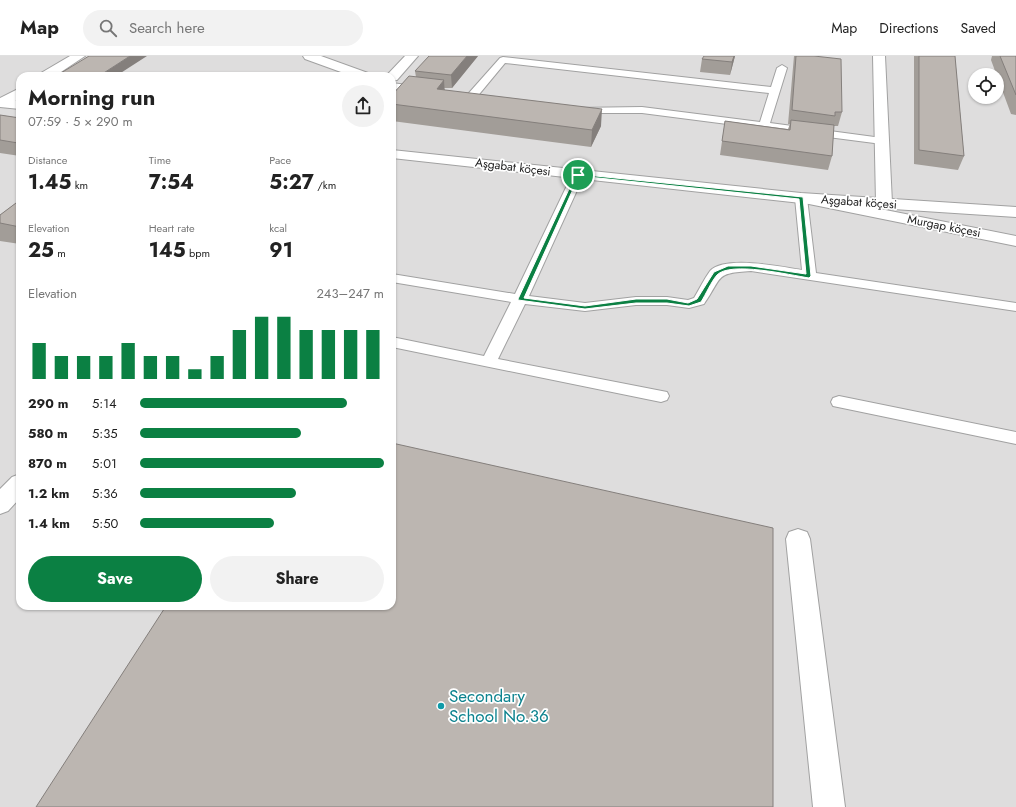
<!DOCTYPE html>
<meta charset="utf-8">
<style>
:root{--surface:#fff;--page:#f2f2f2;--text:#222;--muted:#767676;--line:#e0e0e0;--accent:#0b8043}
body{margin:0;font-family:Jost,sans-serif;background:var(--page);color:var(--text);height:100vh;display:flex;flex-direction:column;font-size:15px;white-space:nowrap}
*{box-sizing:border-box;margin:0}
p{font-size:13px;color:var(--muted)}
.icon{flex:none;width:22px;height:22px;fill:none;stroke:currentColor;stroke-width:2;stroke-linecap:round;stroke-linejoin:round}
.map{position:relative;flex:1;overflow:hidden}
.sheet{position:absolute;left:16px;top:16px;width:380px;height:538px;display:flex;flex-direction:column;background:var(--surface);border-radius:12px;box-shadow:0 1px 3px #0004}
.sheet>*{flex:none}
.buttons{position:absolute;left:968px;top:12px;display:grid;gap:8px}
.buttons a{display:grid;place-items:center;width:36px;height:36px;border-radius:50%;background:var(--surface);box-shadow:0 1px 3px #0004;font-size:20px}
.pin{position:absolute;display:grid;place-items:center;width:34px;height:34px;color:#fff;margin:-17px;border:2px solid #fff;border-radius:50%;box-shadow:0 1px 4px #0007}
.round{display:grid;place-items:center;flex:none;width:42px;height:42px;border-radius:21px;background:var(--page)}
.head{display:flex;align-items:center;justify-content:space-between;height:68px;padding:0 12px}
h1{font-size:22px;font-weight:700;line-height:30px}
.metrics{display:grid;grid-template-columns:repeat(3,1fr);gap:6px;height:68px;padding:4px 12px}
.metrics div{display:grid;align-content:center}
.metrics b{font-size:20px;font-weight:700}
.metrics small{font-size:11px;font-weight:400}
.metrics p{font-size:11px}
.chart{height:112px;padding:8px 12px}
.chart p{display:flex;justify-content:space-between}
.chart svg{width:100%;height:72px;margin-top:4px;stroke:var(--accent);stroke-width:6}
.button{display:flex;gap:8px;margin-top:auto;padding:8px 12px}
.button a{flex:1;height:46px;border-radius:24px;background:var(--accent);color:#fff;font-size:16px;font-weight:700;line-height:46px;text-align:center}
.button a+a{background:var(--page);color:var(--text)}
ul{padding:0 12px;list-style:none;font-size:13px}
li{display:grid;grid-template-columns:64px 48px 1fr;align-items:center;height:30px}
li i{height:10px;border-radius:5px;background:var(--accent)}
header{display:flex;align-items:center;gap:24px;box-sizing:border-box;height:56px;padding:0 20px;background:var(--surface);border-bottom:1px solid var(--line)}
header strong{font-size:19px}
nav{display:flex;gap:22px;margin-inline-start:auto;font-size:14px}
.search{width:280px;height:36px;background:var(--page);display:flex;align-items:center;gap:10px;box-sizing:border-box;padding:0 14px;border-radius:22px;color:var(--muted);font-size:15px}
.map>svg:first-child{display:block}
.residential{fill:#dedddd;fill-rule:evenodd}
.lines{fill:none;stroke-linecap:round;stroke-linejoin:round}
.service-casing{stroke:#a1a1a1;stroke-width:2}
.minor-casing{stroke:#a1a1a1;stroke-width:2}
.tertiary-casing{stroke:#a1a1a1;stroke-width:2}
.service{fill:#fff;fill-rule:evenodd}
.minor{fill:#fff;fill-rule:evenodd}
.tertiary{fill:#fff;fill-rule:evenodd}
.wall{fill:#a29d98}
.shaded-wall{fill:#847f7c}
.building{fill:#bcb6b1;stroke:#847f7c}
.route{fill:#0b8043;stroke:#fff;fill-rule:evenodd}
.culture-dot{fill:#0f9aa8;stroke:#fff;stroke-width:1.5}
.labels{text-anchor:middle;stroke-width:3.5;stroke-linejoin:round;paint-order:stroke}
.far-street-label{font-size:12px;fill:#202020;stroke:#fff}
.near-culture-label{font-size:17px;fill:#0d838f;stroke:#fff;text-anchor:start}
</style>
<header>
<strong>Map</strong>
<div class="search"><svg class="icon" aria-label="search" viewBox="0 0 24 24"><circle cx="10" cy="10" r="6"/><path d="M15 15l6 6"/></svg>Search here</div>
<nav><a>Map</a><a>Directions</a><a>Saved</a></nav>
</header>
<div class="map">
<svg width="1016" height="751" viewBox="0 0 1016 751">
<rect width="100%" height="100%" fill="#efede8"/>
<path class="residential" d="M0 0H1016V751H0ZM975 19H997V41H975ZM20 20H392V550H20Z"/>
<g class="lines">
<defs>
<path id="service" d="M503 1 771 31 777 12 782 9 787 12 770 67 882 82 888 85 882 88 642 57H579L574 54 575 52 642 51 760 66 769 37 505 7 476 42H468L467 40 468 38 500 2Z
M392 27 422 31 427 34 422 37 392 33Z
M578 115 582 116 584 119 529 240 585 247 636 241H667L688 244 694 242C699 234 704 223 710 215 725 199 782 211 802 214L795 142 797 139H805L807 142 816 217 1016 247V255L751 215C714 217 723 221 704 248L689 252 667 249H636L585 255 525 248 498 303 667 336 669 340 667 344 661 346 392 291V281L484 300 511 246 392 226V218L515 238 572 119 574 116Z
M839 340 1016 376V388L833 350 831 346 833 342Z"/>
<path id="minor" d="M70 0H85L55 20H40L41 17Z
M303 0H321L368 17 369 20H352L305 3Z
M405 0H418L397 24 392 25V20H386Z
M873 0H885L892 147 890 150 884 152 878 150 876 147Z
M20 32V42L7 50 0 51V42Z
M810 139 1016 180V190L804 147 802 144 804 141Z
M20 418V442L8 455 0 458V433L12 421Z
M798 473 807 476 810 483 845 751H813L786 483 789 476Z"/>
<path id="tertiary" d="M0 43 20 45V53L0 51Z
M392 94 801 137 1016 151V161L801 147 392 102Z"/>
</defs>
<use href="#service" class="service-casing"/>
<use href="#minor" class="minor-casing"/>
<use href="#tertiary" class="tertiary-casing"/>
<use href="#service" class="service"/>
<use href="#minor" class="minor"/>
<use href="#tertiary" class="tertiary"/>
</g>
<path class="wall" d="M478 0 452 32H444L445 34 601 70 591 91 392 65V39L416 21 415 15Z
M735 0 730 19 700 16 702 3Z
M794 0H814L842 56 838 70H834L832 100 828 114 720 99 725 65 788 73 790 68H788Z
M914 0H955L964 100 958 114 914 108Z
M992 0H1016V59L1011 58 991 4Z
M0 59 20 62V100L0 97Z
M20 144V188L0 185V159Z"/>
<path class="shaded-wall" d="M130 0H147L116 20H99Z
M467 0H478L452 32 451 19Z
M734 0H735L730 19 732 6Z
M444 24 445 41 437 33Z
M602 53 601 70 591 91 592 74Z
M20 85V93L18 87Z"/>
<path class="building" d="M89 0H130L99 20H56Z
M429 0H467L451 19 415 15Z
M704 0H734L732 6 702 3Z
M796 0H814L841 3 842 56H835V60L792 54Z
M919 0H955L964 100 919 94Z
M1000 0H1016V39Z
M409 20 444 24 437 33 602 53 592 74 392 48V39Z
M0 59 20 62V85L18 87 0 84Z
M791 64 834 69 832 100 722 85 725 65 790 74Z
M20 144V171L0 167V159Z
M392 387 773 472V751H36L166 550H392Z"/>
<path class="route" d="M576 118 803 141 811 220 809 222C790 219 730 205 717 219 711 226 706 238 701 246L689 250 667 247H636L585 253 518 244V243ZM579 120 799 143 806 218 751 210H728L714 216 697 243 688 247 667 243H636L585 250 524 242Z"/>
<circle class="culture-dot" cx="441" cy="650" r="4"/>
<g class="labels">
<g class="far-street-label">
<text transform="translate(513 111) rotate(7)" y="4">Aşgabat köçesi</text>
<text transform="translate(859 146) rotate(4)" y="4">Aşgabat köçesi</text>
<text transform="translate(944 170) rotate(11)" y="4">Murgap köçesi</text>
</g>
<g class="near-culture-label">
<text x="449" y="646">Secondary<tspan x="449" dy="20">School No.36</tspan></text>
</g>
</g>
</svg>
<div class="buttons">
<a><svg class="icon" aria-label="locate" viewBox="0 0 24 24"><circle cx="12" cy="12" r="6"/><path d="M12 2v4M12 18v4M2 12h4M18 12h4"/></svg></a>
</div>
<div class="pin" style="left:578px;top:119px;background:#1e9e55"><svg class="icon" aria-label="arrive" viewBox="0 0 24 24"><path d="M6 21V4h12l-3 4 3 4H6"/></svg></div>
<section class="sheet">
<div class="head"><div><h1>Morning run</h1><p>07:59 · 5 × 290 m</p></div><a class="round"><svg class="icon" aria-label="share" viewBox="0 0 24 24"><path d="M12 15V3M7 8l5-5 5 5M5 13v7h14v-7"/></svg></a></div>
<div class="metrics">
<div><p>Distance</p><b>1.45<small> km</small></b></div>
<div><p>Time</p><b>7:54</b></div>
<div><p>Pace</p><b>5:27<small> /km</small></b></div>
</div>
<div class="metrics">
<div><p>Elevation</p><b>25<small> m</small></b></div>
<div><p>Heart rate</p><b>145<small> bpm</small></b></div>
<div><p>kcal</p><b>91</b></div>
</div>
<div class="chart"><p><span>Elevation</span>243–247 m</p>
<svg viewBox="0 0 160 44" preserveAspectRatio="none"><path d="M5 44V22M15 44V30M25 44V30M35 44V30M45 44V22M55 44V30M65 44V30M75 44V38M85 44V30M95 44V14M105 44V6M115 44V6M125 44V14M135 44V14M145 44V14M155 44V14"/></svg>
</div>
<ul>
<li><b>290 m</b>5:14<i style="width:85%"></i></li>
<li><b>580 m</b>5:35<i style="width:66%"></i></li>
<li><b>870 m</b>5:01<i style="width:100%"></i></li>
<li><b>1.2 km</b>5:36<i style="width:64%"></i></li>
<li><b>1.4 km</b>5:50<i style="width:55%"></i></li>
</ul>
<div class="button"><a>Save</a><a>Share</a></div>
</section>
</div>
